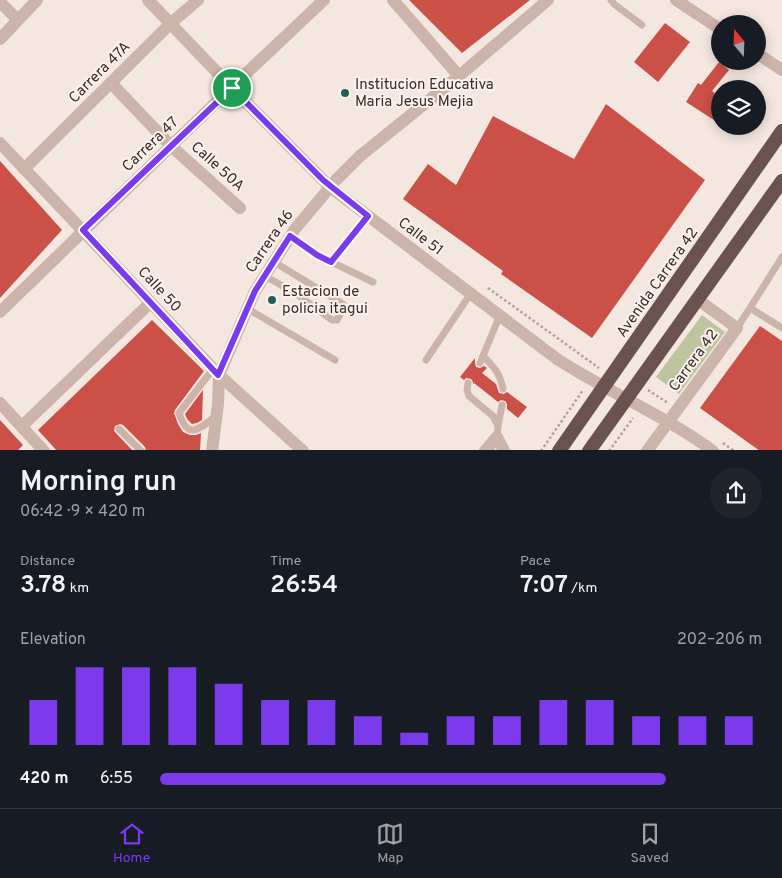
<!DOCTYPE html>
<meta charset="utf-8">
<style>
:root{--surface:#171b24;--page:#20242c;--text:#f1f3f6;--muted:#9ea1a6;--line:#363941;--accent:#7c3aed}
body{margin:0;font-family:Overpass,sans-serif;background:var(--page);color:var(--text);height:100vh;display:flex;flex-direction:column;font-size:19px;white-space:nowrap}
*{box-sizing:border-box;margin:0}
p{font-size:16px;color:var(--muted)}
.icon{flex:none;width:28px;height:28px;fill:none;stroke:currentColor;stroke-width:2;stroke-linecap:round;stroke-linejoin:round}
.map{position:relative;height:450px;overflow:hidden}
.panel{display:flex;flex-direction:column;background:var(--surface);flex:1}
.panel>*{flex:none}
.needle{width:32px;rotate:341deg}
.tools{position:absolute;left:711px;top:15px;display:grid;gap:10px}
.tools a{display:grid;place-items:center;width:55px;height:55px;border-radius:50%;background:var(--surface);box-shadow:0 2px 12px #0003;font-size:25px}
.pin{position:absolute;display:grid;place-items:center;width:42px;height:42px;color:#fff;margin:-21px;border:2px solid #fff;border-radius:50%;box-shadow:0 1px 5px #0007}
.round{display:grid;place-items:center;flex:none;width:52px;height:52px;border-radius:26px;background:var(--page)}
.summary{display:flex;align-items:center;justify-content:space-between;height:85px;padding:0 20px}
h1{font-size:28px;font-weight:600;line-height:38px}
.metrics{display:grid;grid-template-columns:repeat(3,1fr);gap:8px;height:85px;padding:5px 20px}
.metrics div{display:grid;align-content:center}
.metrics b{font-size:25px;font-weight:600}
.metrics small{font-size:14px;font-weight:400}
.metrics p{font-size:14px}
.chart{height:140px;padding:10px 20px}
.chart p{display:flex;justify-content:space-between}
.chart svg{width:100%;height:90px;margin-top:5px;stroke:var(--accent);stroke-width:6}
ul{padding:0 20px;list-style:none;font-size:16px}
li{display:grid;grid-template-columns:80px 60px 1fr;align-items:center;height:38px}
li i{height:12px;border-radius:6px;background:var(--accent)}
.menu{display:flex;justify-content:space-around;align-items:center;height:70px;border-top:1px solid var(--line);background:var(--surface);font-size:14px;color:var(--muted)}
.menu a{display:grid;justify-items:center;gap:2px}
.menu .on{color:var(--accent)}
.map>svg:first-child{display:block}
.green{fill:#bec59e}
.building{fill:#cb5047}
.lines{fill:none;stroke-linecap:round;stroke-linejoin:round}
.path{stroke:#b99e94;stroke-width:2.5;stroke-dasharray:2.5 2.5;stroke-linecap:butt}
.service{stroke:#cdb4aa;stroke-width:7}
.minor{stroke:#cdb4aa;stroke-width:12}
.tertiary{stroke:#cdb4aa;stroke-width:12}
.trunk{stroke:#6c524e;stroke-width:14}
.route-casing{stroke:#fff;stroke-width:10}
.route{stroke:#7c3aed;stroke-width:6}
.poi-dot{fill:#1d5f58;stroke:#fbf2ed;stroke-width:2}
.labels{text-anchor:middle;stroke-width:4;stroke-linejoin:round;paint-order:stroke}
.street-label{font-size:15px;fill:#3b2c2a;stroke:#fbf2ed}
.poi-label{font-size:15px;fill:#3b2c2a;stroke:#fbf2ed;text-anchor:start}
</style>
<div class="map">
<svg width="782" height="451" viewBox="0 0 782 451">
<rect width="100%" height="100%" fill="#f4e7e0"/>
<path class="green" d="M702 315 725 332 679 394 656 377Z"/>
<path class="building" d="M409 0H530L462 53Z
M665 23 690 42 658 82 634 62Z
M719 62 729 70 712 91 720 97V124L686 102 698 83 701 85Z
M606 104 705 180 592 338 501 274 503 271 403 199 428 164 456 185 493 116 574 159Z
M0 161 62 230 0 298Z
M152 320 204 371 175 410 174 413 178 424 183 432 190 435H196L201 433 200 451H146L145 447 123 425 120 424 115 426 114 431 133 451H57L38 430Z
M760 326 782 341V451H760L700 408Z
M475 358V363L476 367 480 368 484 366 487 368 482 373 496 384 499 393 504 394 507 392 527 407 518 418 507 409V404L505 401 501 400 498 402 474 383 473 384V382L471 379 466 378 464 380 460 377Z
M203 390 202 420 197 423 192 424 187 419 185 414Z
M0 420 23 445 17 451H0Z"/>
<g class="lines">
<path class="path" d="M488 288 599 368
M648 390 668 403
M723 443 734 451
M541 451 583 390
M609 451 633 418"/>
<path class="service" d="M611 0 614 4 642 25
M290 237 317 255 373 282
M331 262 368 215
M265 276 295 293 332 320H337L344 307 343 304 274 262
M750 308 782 257
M248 309 335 360
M737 328 750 308 782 328
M483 356C494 367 500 373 503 389
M426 360 471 293
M480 363 500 315
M213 369 179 413C188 441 199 429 216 416
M468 383 467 390 469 396 493 416 498 426 497 437
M498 426 502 405
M119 429 141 451"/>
<path class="minor" d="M393 0 459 76
M676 0 720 29
M0 2 18 20
M0 39 37 0
M758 54 782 70
M111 83 171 146 240 208
M24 169 171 23 198 0
M0 312 237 82 324 0
M0 403 44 451
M22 426 150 303
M212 451 218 404 219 375 255 291 295 229 336 180 360 156 459 76 548 0
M485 451 497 437 504 451
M647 451 737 328 697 299"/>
<path class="tertiary" d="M148 0 232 88 330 187 557 359C608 392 664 415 713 451
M0 143 219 375 303 451"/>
<path class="trunk" d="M559 451 782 131
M589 451 782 181"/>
</g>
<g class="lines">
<defs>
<path id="route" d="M232 88 323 180 368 216 331 262 317 255 290 236 255 291 218 375 83 230Z"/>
</defs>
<use href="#route" class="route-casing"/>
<use href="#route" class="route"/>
</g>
<g class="poi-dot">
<circle cx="345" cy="93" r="5"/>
<circle cx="272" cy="300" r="5"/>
</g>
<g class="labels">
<g class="street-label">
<text transform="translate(99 72) rotate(-45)" y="5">Carrera 47A</text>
<text transform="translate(150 144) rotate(-44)" y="5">Carrera 47</text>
<text transform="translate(218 166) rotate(42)" y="5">Calle 50A</text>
<text transform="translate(421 236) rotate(37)" y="5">Calle 51</text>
<text transform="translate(269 241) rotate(-56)" y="5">Carrera 46</text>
<text transform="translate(657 282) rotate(-55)" y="5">Avenida Carrera 42</text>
<text transform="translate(160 289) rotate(47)" y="5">Calle 50</text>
<text transform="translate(693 360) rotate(-54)" y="5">Carrera 42</text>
</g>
<g class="poi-label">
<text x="355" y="89">Institucion Educativa<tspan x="355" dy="17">Maria Jesus Mejia</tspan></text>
<text x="282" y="296">Estacion de<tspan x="282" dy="17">policia itagui</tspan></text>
</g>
</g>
</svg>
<div class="tools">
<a><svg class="needle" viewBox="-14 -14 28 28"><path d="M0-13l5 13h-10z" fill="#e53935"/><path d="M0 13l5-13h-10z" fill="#9ea1a6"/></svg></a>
<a><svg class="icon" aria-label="layers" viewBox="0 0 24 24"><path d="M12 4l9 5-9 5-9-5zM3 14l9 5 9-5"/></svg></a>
</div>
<div class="pin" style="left:232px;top:88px;background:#1e9e55"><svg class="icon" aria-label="arrive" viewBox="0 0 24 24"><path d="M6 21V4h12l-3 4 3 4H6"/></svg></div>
</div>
<section class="panel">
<div class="summary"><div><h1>Morning run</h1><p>06:42 · 9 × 420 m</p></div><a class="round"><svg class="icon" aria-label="share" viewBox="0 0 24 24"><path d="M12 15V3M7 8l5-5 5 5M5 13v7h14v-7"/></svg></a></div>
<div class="metrics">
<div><p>Distance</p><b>3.78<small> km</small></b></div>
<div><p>Time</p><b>26:54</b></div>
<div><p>Pace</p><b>7:07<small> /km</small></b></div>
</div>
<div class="chart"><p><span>Elevation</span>202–206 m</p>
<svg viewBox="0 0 160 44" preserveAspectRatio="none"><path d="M5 44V22M15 44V6M25 44V6M35 44V6M45 44V14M55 44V22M65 44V22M75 44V30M85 44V38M95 44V30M105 44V30M115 44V22M125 44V22M135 44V30M145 44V30M155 44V30"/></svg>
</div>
<ul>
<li><b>420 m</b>6:55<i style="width:84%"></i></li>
</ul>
</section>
<nav class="menu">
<a class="on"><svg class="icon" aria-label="home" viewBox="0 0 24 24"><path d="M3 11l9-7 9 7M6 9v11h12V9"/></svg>Home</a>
<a><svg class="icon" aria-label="map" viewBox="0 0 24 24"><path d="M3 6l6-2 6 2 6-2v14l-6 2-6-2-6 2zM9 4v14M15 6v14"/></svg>Map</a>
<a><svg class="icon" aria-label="saved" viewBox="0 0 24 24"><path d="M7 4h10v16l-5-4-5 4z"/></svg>Saved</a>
</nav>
